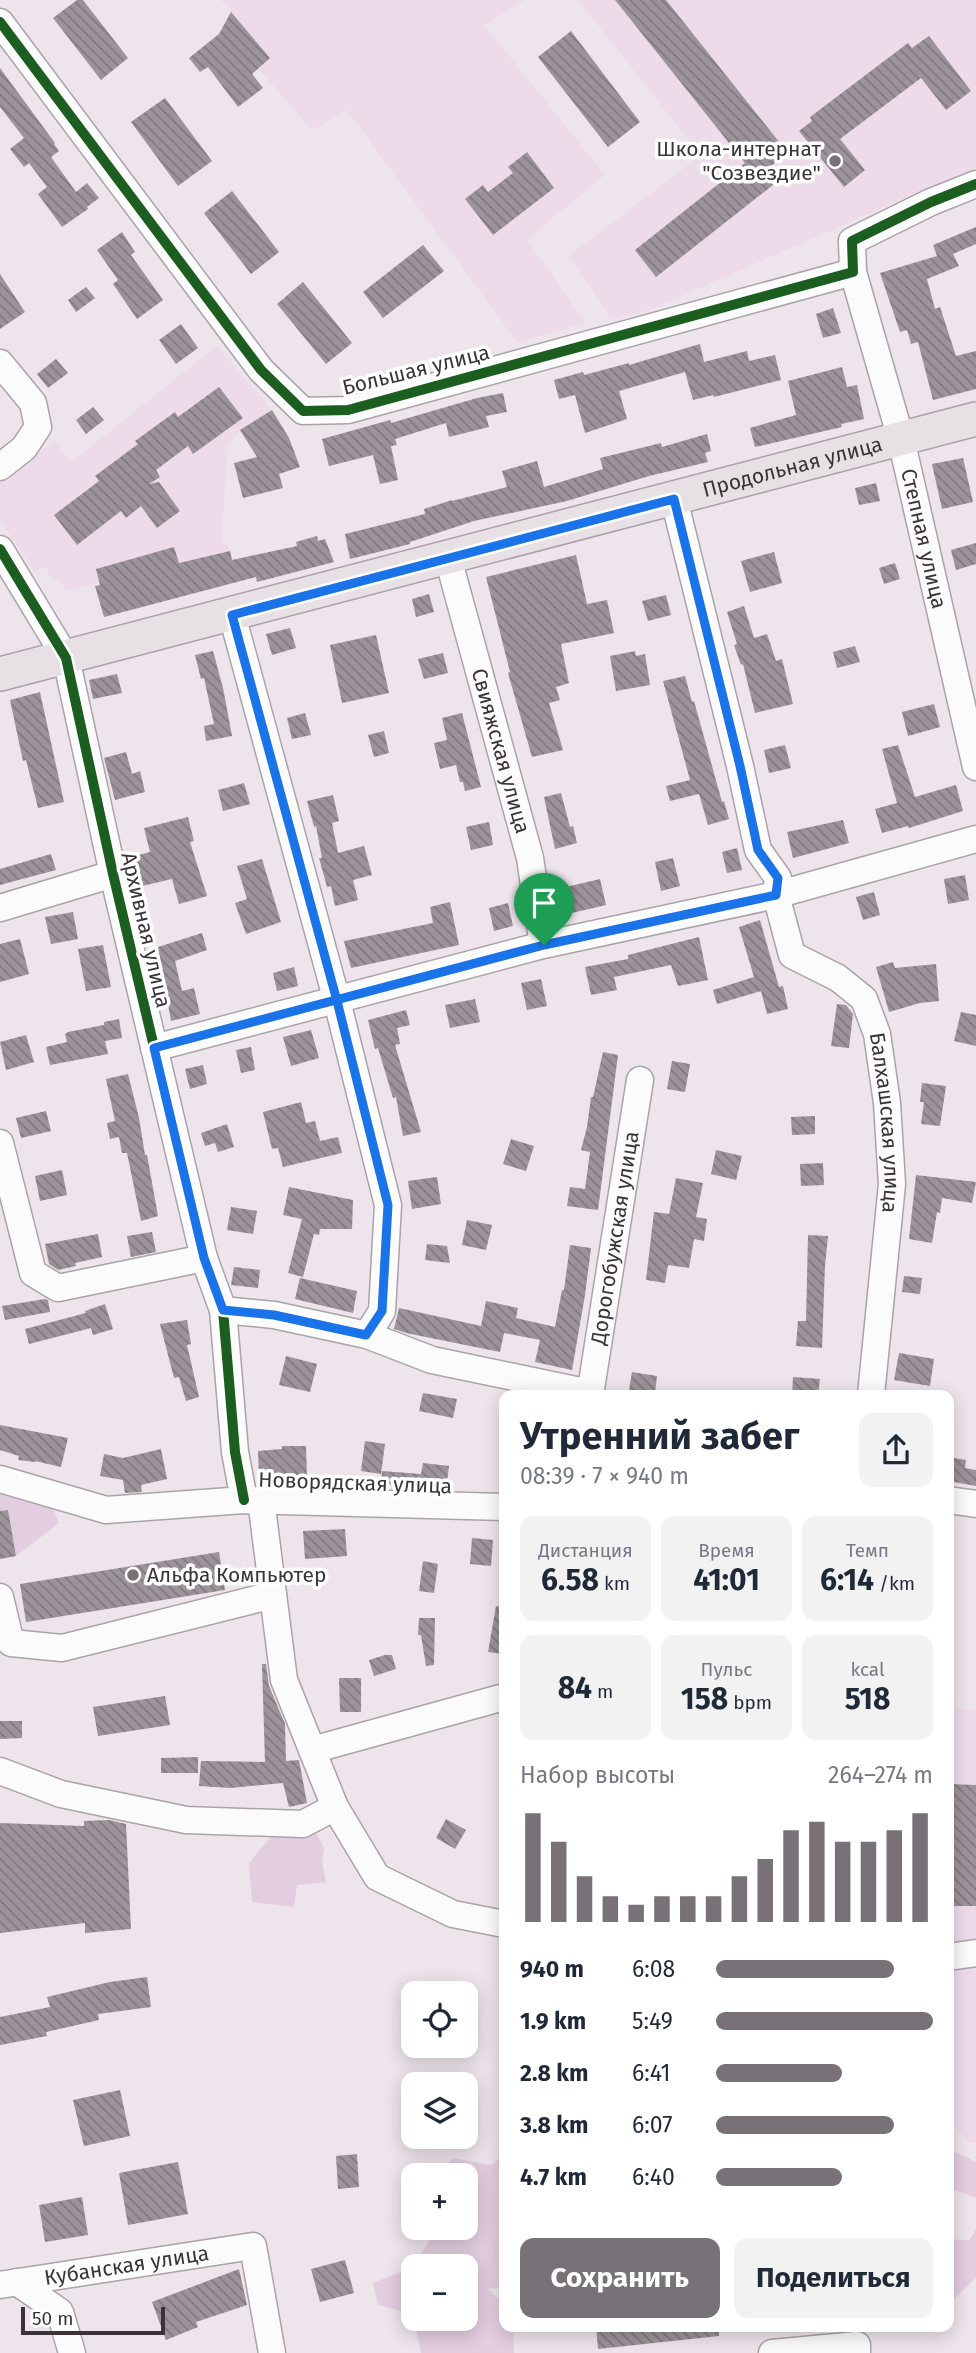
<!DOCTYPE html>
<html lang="ru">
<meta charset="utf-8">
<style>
:root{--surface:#fff;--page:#f2f2f3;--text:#1f2937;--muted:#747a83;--accent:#797178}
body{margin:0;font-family:"Fira Sans",sans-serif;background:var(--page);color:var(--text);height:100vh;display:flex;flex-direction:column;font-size:26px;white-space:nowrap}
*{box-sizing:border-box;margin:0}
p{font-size:23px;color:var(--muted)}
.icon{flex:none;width:38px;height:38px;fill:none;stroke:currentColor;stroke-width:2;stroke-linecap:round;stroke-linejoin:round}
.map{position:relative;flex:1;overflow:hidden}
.panel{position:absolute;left:499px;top:1390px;width:455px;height:942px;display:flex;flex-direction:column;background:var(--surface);border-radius:14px;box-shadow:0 4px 18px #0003}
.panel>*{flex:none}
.controls{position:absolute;left:401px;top:1981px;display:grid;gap:14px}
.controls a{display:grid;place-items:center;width:77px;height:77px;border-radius:14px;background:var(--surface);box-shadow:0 4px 18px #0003;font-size:35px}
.scale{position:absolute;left:21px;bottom:18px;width:144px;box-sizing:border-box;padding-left:7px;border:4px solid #3a3339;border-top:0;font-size:19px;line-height:24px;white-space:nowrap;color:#3a3339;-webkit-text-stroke:5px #fff;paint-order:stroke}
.pin{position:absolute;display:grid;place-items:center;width:60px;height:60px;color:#fff;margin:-72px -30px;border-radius:50% 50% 50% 0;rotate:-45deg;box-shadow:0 0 7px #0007}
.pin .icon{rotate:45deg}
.round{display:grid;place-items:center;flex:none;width:74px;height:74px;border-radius:14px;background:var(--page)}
.headline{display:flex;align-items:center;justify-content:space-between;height:119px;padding:0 21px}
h1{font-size:38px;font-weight:700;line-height:52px}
.metrics{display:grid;grid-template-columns:repeat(3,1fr);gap:10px;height:119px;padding:7px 21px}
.metrics div{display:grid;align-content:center;border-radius:14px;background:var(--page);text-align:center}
.metrics b{font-size:30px;font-weight:700}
.metrics small{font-size:19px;font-weight:400}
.metrics p{font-size:19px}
.chart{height:196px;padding:14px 21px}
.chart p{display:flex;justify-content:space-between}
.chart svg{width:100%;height:126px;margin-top:7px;stroke:var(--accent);stroke-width:6}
.cta{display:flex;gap:14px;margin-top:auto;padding:14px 21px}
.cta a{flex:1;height:80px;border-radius:14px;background:var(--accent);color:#fff;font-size:28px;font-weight:700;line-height:80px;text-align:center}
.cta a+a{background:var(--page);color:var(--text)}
ul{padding:0 21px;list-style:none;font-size:23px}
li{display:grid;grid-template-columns:112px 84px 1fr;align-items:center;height:52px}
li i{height:18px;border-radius:9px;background:var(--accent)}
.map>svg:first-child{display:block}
.built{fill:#eddbea}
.green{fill:#e3cedf}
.building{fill:url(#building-back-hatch)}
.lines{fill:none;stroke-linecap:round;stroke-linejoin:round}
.minor-casing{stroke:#aaa3a8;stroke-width:29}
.major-casing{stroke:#ab9faa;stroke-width:36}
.minor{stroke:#fcfbfc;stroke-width:26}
.major{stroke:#e7e1e6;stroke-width:33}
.cycleway-casing{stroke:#fff;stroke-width:15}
.cycleway{stroke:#1b5e20;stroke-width:10}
.route-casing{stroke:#fff;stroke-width:14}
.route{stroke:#1a73e8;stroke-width:9}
.poi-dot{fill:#797178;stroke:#fff;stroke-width:2.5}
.labels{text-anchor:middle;stroke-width:7;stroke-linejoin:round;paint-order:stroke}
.poi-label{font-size:21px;fill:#3a3339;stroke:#fff;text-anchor:end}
.street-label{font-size:21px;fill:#3a3339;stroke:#fff}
</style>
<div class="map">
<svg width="976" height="2353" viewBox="0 0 976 2353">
<defs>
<pattern id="building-back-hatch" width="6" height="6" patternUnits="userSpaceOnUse" patternTransform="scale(1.75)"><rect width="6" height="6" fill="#9c949a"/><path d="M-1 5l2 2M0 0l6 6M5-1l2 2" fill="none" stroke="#80797f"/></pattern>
</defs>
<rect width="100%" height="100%" fill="#eee4ec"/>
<path class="built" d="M221 0H525L484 25 605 175 544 225 528 241 586 323 517 342 347 110 312 130 245 53 224 24 231 12Z
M578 0H976V167L649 310 609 320 607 311 569 256 701 155Z
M217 346 272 410 240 430 228 445 221 543 227 542 238 581 183 562 67 591 58 578 53 580 44 566 35 572 0 520V482L54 441 72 462Z
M949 1709H976V2143H970L949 2120Z"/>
<path class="green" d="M0 1494 53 1509 59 1523 16 1556 10 1523 0 1524Z
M314 1828 324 1849 322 1862 326 1882 297 1885 294 1907 252 1902 249 1863 274 1833 296 1838Z
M949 2149 976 2162V2198L950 2188Z
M504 2155V2287L488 2289 504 2305V2326H513L514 2353H421L414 2319H466V2266H413L430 2240V2228H466V2175H440L453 2158 491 2165Z
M976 2229V2277L949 2305V2239L969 2240Z
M413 2267V2314L378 2305 373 2283Z"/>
<path class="building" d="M77 0H83L128 58 101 80 53 18Z
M615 0H666L788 153 763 172 773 185 656 277 635 250 745 163Z
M231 12 270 58 252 74 263 88 238 107 208 67 200 72 189 58 219 34Z
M571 31 640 122 608 147 538 57Z
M929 36 971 91 946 110 921 78 840 139 865 170 844 187 799 131 812 121 810 117 908 43 912 48Z
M0 68 55 143 54 144 59 151 51 157 76 192 87 183 99 198 87 207 88 209 62 227 38 194 47 187 29 163 24 167 10 149 24 138 0 107Z
M165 98 212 161 178 186 131 122Z
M527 152 554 188 493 235 465 199 483 185 488 192 513 173 508 167Z
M232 191 279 252 251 274 204 213Z
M976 227V244L953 254 959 266 927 279 935 309 940 307 956 356 976 351V389L933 400 918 342 911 344 907 330 900 332 880 273 937 256 933 245Z
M122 232 135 252 131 255 163 300 137 319 113 284 118 280 97 250Z
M423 245 444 271 383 318 363 292Z
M0 274 25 312 0 329Z
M303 282 352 343 326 364 277 304Z
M86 287 95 298 76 312 68 300Z
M833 308 841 333 823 338 816 314Z
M181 324 198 348 176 364 159 340Z
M700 344 704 362 747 351 749 361 775 355 781 380 714 397 713 395 693 400 685 372 619 391 627 419 585 433 575 395 559 399 554 380 583 372 584 375 629 363V365Z
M56 359 68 373 48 388 37 374Z
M842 367 847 387 857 385 864 419 841 424 842 427 755 447 750 428 796 415 788 381Z
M219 387 243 418 193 454 188 446 156 470 160 477 149 484 159 482 180 511 157 528 141 506 126 518 121 511 77 545 54 515 99 481 95 476 138 444 135 441 175 412 178 417Z
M503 393 507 412 486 416 489 427 449 437 446 423 395 439 397 445 391 446 398 480 380 484 373 455 329 466 322 439 390 420 391 423 477 398Z
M93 407 104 420 86 434 76 420Z
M272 410 289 438 300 467 279 474 283 488 243 498 234 463 257 457 240 430Z
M707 434 711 451 705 453 708 462 649 476 567 501 474 521 410 542V544L350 559 345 534 425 514 424 509 452 500V501L507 487 502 471 537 461 544 487 603 469 600 458 661 443 662 447Z
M963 458 973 502 942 509 932 464Z
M876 483 880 501 859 505 855 488Z
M317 536 318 541 325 539 334 562 257 582 256 577 104 617 95 586 100 585 96 569 174 547 179 563 230 551 232 560 297 546 296 542Z
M976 543V564L956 570 951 550Z
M774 552 782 583 750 592 741 561Z
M576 555 587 604 607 600 614 633 561 644 569 683 556 687 560 700 549 703 563 750 532 757 508 673 510 672 486 577Z
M895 563 900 579 884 584 879 568Z
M429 594 434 612 416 617 412 599Z
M666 595 671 615 648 621 642 601Z
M744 606 754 638 767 634 776 661 782 659 793 704 755 713 743 664 741 665 734 645 737 644 727 612Z
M290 628 296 648 272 655 266 634Z
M376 635 389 693 342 703 330 645Z
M855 646 860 662 837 668 833 652Z
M213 651 223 688 232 736 206 741 204 726 214 724 204 678 201 679 195 655Z
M635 651 636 656 645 654 650 685 616 691 610 656Z
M443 653 448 673 424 679 418 659Z
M117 674 122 693 93 699 89 680Z
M685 676 692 702 694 701 722 802 724 801 729 819 708 825 699 794 670 801 666 786 690 780 663 681Z
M40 692 64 802 38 808 26 760 23 761 10 700Z
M934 704 940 727 908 736 902 712Z
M305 713 311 735 292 739 287 718Z
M462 713 481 787 465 791 463 782H460L456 765 440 769 434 743 447 740 442 718Z
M384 731 389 753 374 757 368 735Z
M785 745 791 768 769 773 764 750Z
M898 745 915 797 956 785 963 811 909 828 908 826 882 833 875 809 897 803 882 749Z
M126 752 132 774 140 771 145 792 115 800 104 758Z
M244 783 250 804 223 811 218 790Z
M561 793 570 827 573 826 577 843 555 849 544 797Z
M333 795 339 821 332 823 338 853 364 846 372 875 353 880 358 900 335 906 331 886 327 887 319 858H322L316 826 314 827 307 801Z
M188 817 194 841 190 842 207 896 179 904 172 879 138 887 131 857 150 852 144 828Z
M843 820 849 843 793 858 787 832Z
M489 822 493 845 471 850 466 827Z
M737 848 742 870 727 873 722 852Z
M51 854 56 870 0 885V869Z
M673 858 680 886 661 891 655 862Z
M262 859 281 922 246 934 235 903 247 899 237 866Z
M965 875 969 900 948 904 944 879Z
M600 879 606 905 572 913 566 887Z
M874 892 880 915 863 920 856 897Z
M450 902 459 945 351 968 344 941 433 923 430 907Z
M508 903 513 926 494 931 489 908Z
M73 912 78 939 51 944 45 917Z
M760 920 779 987 783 986 788 1009 767 1014 761 991 717 1004 713 990 754 977 739 927Z
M202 933 207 950 175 961 182 991 194 988 200 1014 171 1021 158 947Z
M699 937 708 980 678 986 671 965 614 977 617 990 591 995 585 967 628 959V955Z
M20 939 29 974 0 982V944Z
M103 945 111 987 86 991 78 949Z
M893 962 895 968 936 964 939 1001 920 1003 889 1012 876 967Z
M294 967 298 986 277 991 273 973Z
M541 979 547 1006 527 1010 521 983Z
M475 999 480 1022 450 1028 445 1005Z
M837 1004 846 1005 853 1014 849 1048 831 1046Z
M406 1010 410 1025 397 1028 400 1044 395 1045 421 1132 403 1136 396 1097 393 1098 378 1048 375 1049 368 1020Z
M961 1012 976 1015V1046L954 1041Z
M119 1019 122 1038 105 1041 108 1054 50 1065 46 1047 67 1042 65 1034 68 1032 104 1025V1022Z
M311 1030 319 1058 291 1066 283 1037Z
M26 1035 34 1062 6 1070 0 1042Z
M251 1047 255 1070 241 1073 236 1050Z
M603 1052 618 1055 598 1210 567 1206 570 1187 585 1189 590 1152 581 1150 587 1127 591 1097H593Z
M672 1061 690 1064 685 1092 667 1089Z
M203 1065 207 1084 190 1089 185 1069Z
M128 1074 139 1118 145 1155H147L158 1216 141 1221 127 1153H122L119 1137 110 1139 107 1123 115 1121 106 1079Z
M922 1083 946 1086 940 1126 921 1124 924 1102H920Z
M301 1102 306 1123 315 1121 320 1141 338 1137 342 1153 283 1167 278 1148 272 1149 263 1112Z
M46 1111 51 1131 21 1138 16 1118Z
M815 1116V1134L792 1135 791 1117Z
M227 1124 234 1147 218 1152 215 1143 205 1146 201 1133Z
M511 1139 534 1146 526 1171 503 1164Z
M716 1150 742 1156 736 1180 711 1174Z
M823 1163 824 1185 801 1186 800 1164Z
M62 1170 67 1195 40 1201 35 1176Z
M916 1175 976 1182 972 1203 942 1198 940 1213 937 1212 932 1243 909 1239Z
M437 1177 441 1204 412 1209 408 1181Z
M676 1178 703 1183 696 1217 707 1219 704 1241 694 1239 689 1268 668 1265 665 1283 646 1280 654 1212 669 1214Z
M289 1187 353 1200 352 1229H320L319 1235 314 1234 303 1277 288 1273 302 1219 283 1215Z
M231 1207 257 1211 253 1234 227 1230Z
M467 1220 492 1225 486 1250 462 1245Z
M152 1232 156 1252 131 1257 127 1236Z
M98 1234 102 1257 75 1263 76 1266 58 1270 49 1264 45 1244Z
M808 1235 828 1236 825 1266 822 1348 796 1346 798 1321H806Z
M427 1244 447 1246 450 1263 425 1260Z
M570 1245 591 1248 585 1295 572 1370 535 1362 540 1340 504 1333 500 1352 406 1333 394 1329 399 1308 481 1326 486 1301 518 1308 516 1318 555 1327 562 1290H564Z
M234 1267 260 1270 258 1288 231 1285Z
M904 1276 922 1278 920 1294 902 1292Z
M300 1278 357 1291 353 1313 295 1299Z
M45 1299 48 1300 50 1312 5 1320 2 1306Z
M105 1304 113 1329 93 1335 91 1328 29 1344 25 1329 86 1313 85 1311Z
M187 1320 191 1344 187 1345 199 1397 186 1401 179 1377 174 1378 160 1324Z
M899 1353 934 1359 930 1386 894 1380Z
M286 1356 317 1364 310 1392 279 1385Z
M632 1372 657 1376 655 1393 629 1390Z
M793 1377 820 1379 818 1395H792Z
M423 1393 457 1399 453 1418 419 1411Z
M0 1425 68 1438 61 1467 35 1461V1462L18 1460 19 1456 0 1450Z
M365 1441 385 1444 381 1474 361 1471Z
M282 1446H306L307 1477 283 1478V1474L259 1475 258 1451 282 1449Z
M161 1449 167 1479 141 1485 142 1492 125 1493 123 1480 100 1476 104 1454 123 1458Z
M948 1457 966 1460 965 1468 976 1470V1486L948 1481Z
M423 1463 449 1466 446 1490 420 1489 381 1483 382 1471 421 1474Z
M8 1510 16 1556 0 1559V1511Z
M345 1529 347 1556 305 1559 303 1531Z
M472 1538 493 1540 491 1566 470 1564Z
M219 1552 225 1590 26 1622 20 1584Z
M423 1561 438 1564 434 1593 419 1591Z
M496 1606 504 1607V1654L488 1652Z
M419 1618H435L434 1665 426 1666 421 1635H418Z
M385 1655H392L396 1669 374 1676 369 1660Z
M262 1664H266L269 1686 285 1724 286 1761 299 1760 307 1803 289 1807 283 1783 230 1788 199 1786 201 1761 265 1762Z
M339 1678H361V1712H340Z
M165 1696 170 1725 98 1736 93 1707Z
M0 1721H22V1738L0 1739Z
M198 1757V1773H161V1758Z
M948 1784 976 1785V1906H948Z
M446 1819 466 1830 455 1849 436 1838Z
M109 1820 126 1824 131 1929 85 1933V1923L0 1933V1823L84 1826V1821Z
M147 1977 151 2007 98 2014 99 2020 46 2032 47 2036 0 2045V2017L50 2007 47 1997 110 1982Z
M120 2090 130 2136 84 2146 73 2100Z
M357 2154 359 2187 338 2189 336 2156Z
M178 2162 188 2214 128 2225 119 2173Z
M82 2197 88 2235 45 2242 39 2205Z
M345 2260 354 2293 320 2302 311 2269Z
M239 2269 247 2305 196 2322 198 2327 166 2340 152 2302Z
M596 2326H719V2336L598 2349Z"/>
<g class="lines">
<defs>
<g id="minor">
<path d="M0 22 261 370 303 411 348 410 853 272 852 241 931 202 976 184"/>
<path id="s1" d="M853 272 901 439 976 767"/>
<path d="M0 363 33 403 38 427 24 448 0 467"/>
<path id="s2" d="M674 499 740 766 758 850 778 878 776 895 792 955 838 978 864 999 877 1034 887 1103 892 1184 871 1395"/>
<path d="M0 549 66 658 113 874 204 1258 223 1310 235 1452 244 1500"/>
<path id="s3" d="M448 558 530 858 543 945"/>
<path d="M232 615 337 1001 388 1205 382 1311 367 1335"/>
<path d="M0 908 113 874"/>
<path d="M154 1048 543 945 776 895 976 839"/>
<path d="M0 1143 33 1273 58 1288 204 1258"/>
<path d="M223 1310 274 1315 367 1335 432 1360 590 1393"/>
<path id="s4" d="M590 1395 640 1080"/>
<path d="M0 1479 106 1510 244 1500 504 1507"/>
<path d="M261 1500 284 1680 335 1807 377 1877 453 1914 504 1924"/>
<path d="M948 1500 976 1504"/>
<path d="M0 1597 11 1643 62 1648 273 1595"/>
<path d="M312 1750 504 1697"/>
<path d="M0 1771 61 1794 186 1820 303 1824 335 1807"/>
<path d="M948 1957 976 1953"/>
<path d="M17 2282 60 2312 72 2353"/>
<path id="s5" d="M0 2285 253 2246 272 2353"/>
<path d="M772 2353 857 2345V2353"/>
</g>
<g id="major">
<path id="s6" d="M0 674 976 419"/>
</g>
</defs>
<use href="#minor" class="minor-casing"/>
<use href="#major" class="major-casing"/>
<use href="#minor" class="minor"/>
<use href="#major" class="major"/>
<defs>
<path id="cycleway" d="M0 22 261 370 303 411 348 410 853 272 852 241 931 202 976 184
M0 549 66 658 113 874 204 1258 223 1310 235 1452 244 1500"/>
</defs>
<use href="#cycleway" class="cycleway-casing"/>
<use href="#cycleway" class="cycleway"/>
</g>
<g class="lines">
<defs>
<path id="route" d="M544 945 154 1048 204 1258 223 1310 274 1315 366 1335 382 1311 388 1205 337 1001 232 615 674 499 740 766 758 850 778 878 776 895 544 945"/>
</defs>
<use href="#route" class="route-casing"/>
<use href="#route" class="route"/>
</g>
<g class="poi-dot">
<circle cx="835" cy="161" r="7"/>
<circle cx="133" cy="1575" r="7"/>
</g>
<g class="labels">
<g class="poi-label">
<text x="821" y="156">Школа-интернат<tspan x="821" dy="24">"Созвездие"</tspan></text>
<text x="147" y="1582" text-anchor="start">Альфа Компьютер</text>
</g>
<g class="street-label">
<text transform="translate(416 370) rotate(-14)" y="7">Большая улица</text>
<text dy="7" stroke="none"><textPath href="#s6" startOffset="819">Продольная улица</textPath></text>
<text dy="7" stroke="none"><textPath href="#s1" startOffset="276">Степная улица</textPath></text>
<text dy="7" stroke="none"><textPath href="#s3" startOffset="200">Свияжская улица</textPath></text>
<text transform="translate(146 930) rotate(77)" y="7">Архивная улица</text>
<text dy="7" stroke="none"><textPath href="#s2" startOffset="686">Балхашская улица</textPath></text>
<text dy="7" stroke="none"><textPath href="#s4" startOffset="159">Дорогобужская улица</textPath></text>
<text transform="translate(355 1483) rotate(2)" y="7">Новорядская улица</text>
<text dy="7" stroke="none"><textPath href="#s5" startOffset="128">Кубанская улица</textPath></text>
</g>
</g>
</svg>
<div class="controls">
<a><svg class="icon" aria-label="locate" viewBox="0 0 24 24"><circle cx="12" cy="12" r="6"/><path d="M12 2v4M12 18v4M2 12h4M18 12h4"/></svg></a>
<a><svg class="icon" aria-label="layers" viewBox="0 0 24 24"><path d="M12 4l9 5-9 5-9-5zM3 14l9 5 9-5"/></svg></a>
<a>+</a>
<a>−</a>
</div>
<div class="scale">50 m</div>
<div class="pin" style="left:544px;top:945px;background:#1e9e55"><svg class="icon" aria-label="arrive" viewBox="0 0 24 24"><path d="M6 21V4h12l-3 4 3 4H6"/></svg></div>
<section class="panel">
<div class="headline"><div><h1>Утренний забег</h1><p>08:39 · 7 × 940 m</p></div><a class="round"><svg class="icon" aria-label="share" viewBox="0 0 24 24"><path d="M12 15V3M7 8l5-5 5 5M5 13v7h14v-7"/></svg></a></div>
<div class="metrics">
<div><p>Дистанция</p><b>6.58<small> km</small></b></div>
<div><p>Время</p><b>41:01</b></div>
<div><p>Темп</p><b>6:14<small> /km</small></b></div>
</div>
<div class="metrics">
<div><b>84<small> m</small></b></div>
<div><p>Пульс</p><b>158<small> bpm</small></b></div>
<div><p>kcal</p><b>518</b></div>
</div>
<div class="chart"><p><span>Набор высоты</span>264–274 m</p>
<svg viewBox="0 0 160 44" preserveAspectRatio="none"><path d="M5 44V6M15 44V16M25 44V28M35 44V35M45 44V38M55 44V35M65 44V35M75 44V35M85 44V28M95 44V22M105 44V12M115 44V9M125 44V16M135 44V16M145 44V12M155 44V6"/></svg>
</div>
<ul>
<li><b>940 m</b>6:08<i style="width:82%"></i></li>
<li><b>1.9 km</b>5:49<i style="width:100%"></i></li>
<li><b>2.8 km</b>6:41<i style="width:58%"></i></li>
<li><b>3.8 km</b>6:07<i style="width:82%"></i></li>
<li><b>4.7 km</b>6:40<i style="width:58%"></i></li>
</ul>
<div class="cta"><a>Сохранить</a><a>Поделиться</a></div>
</section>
</div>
